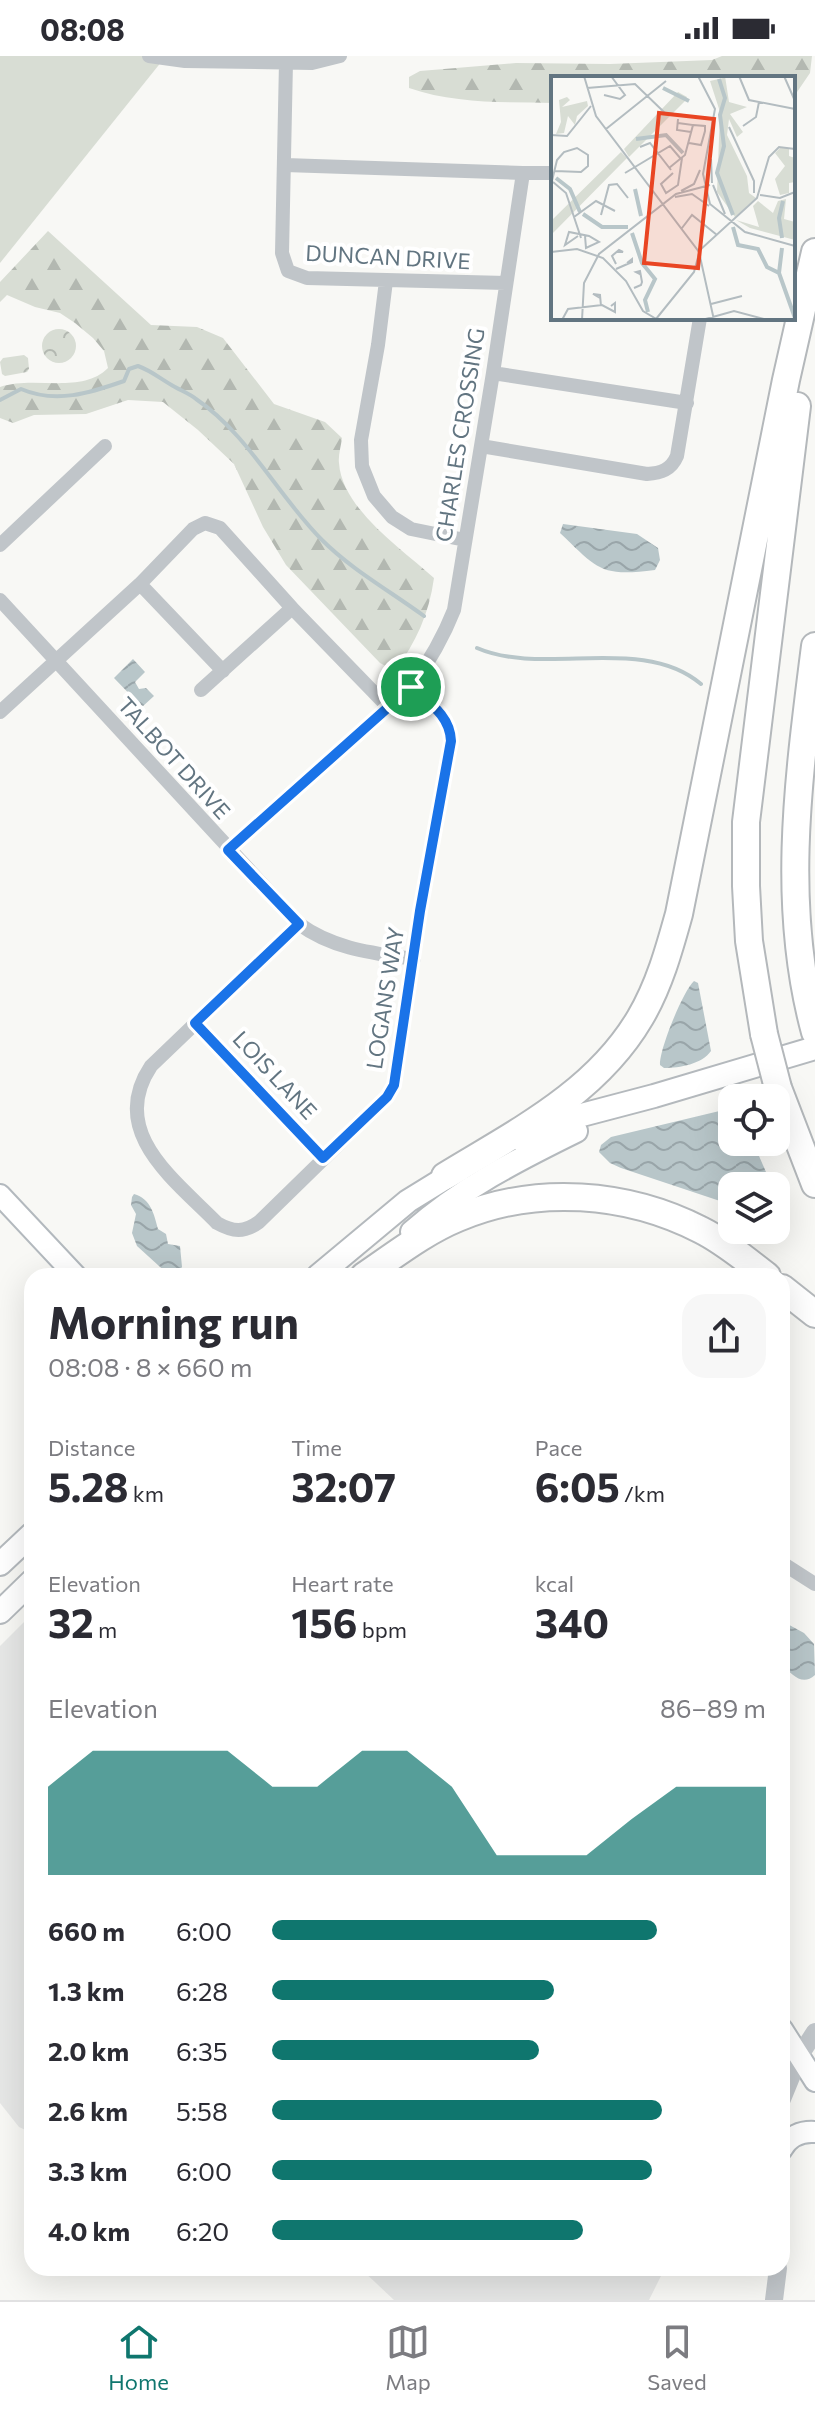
<!DOCTYPE html>
<meta charset="utf-8">
<style>
:root{--surface:#fff;--page:#f7f7f7;--text:#2b2b33;--muted:#7c7c81;--line:#e1e1e2;--accent:#0f766e}
body{margin:0;font-family:Commissioner,sans-serif;background:var(--page);color:var(--text);height:100vh;display:flex;flex-direction:column;font-size:30px;white-space:nowrap}
*{box-sizing:border-box;margin:0}
p{font-size:26px;color:var(--muted)}
.icon{flex:none;width:44px;height:44px;fill:none;stroke:currentColor;stroke-width:2;stroke-linecap:round;stroke-linejoin:round}
.map{position:relative;flex:1;overflow:hidden}
.sheet{position:absolute;left:24px;top:1212px;width:766px;height:1008px;display:flex;flex-direction:column;background:var(--surface);border-radius:24px;box-shadow:0 8px 32px #0002}
.sheet>*{flex:none}
.tools{position:absolute;left:718px;top:1028px;display:grid;gap:16px}
.tools a{display:grid;place-items:center;width:72px;height:72px;border-radius:16px;background:var(--surface);box-shadow:0 8px 32px #0002;font-size:40px}
.pin{position:absolute;display:grid;place-items:center;width:68px;height:68px;color:#fff;margin:-34px;border:4px solid #fff;border-radius:50%;box-shadow:0 2px 8px #0007}
.round{display:grid;place-items:center;flex:none;width:84px;height:84px;border-radius:24px;background:var(--page)}
.overview{display:flex;align-items:center;justify-content:space-between;height:136px;padding:0 24px}
h1{font-size:44px;font-weight:700;line-height:60px}
.stats{display:grid;grid-template-columns:repeat(3,1fr);gap:12px;height:136px;padding:8px 24px}
.stats div{display:grid;align-content:center}
.stats b{font-size:40px;font-weight:700}
.stats small{font-size:22px;font-weight:400}
.stats p{font-size:22px}
.chart{height:224px;padding:16px 24px}
.chart p{display:flex;justify-content:space-between}
.chart svg{width:100%;height:144px;margin-top:8px;fill:var(--accent);opacity:.7}
ul{padding:0 24px;list-style:none;font-size:26px}
li{display:grid;grid-template-columns:128px 96px 1fr;align-items:center;height:60px}
li i{height:20px;border-radius:10px;background:var(--accent)}
.status{display:flex;justify-content:space-between;align-items:center;height:56px;padding:0 40px;background:var(--surface);direction:ltr}
.status svg{height:22px;fill:currentColor}
.menu{display:flex;justify-content:space-around;align-items:center;height:112px;border-top:2px solid var(--line);background:var(--surface);font-size:22px;color:var(--muted)}
.menu a{display:grid;justify-items:center;gap:4px}
.menu .on{color:var(--accent)}
.map>svg:first-child{display:block}
.built{fill:#e6e7e6}
.grass{fill:#d8ddd4}
.forest{fill:url(#forest-firs)}
.park{fill:url(#park-crowns)}
.water{fill:url(#water-waves)}
.lines{fill:none;stroke-linecap:round;stroke-linejoin:round}
.stream{stroke:#b8c6c9;stroke-width:4}
.secondary-casing{stroke:#b3b9be;stroke-width:24}
.primary-casing{stroke:#b4b9bd;stroke-width:26}
.motorway-casing{stroke:#b4b8bb;stroke-width:30}
.minor{stroke:#c0c5c9;stroke-width:14}
.tertiary{stroke:#c0c5c9;stroke-width:18}
.secondary{stroke:#fff;stroke-width:20}
.primary{stroke:#fff;stroke-width:22}
.motorway{stroke:#fff;stroke-width:26}
.motorway-bridge-casing{stroke:#b4b8bb;stroke-width:30;stroke-linecap:butt}
.motorway-bridge{stroke:#fff;stroke-width:26}
.route-casing{stroke:#fff;stroke-width:16}
.route{stroke:#1a73e8;stroke-width:10}
.labels{text-anchor:middle;stroke-width:8;stroke-linejoin:round;paint-order:stroke}
.street-label{font-size:22px;fill:#627581;stroke:#fff}
.inset-river{fill:none;stroke:#b8c6c9;stroke-width:4}
.inset-road{fill:none;stroke:#b3bcc0;stroke-width:2}
.view{fill:#e94523;fill-opacity:0.15;stroke:#e94523;stroke-width:4}
.inset-edge{fill:none;stroke:#627581;stroke-width:4}
</style>
<div class="status"><b>08:08</b><svg viewBox="0 0 49 12"><path d="M0 12V9h3v3zM5 12V6h3v6zM10 12V3h3v9zM15 12V0h3v12zM26 1h20v11H26zM47 4h2v5h-2z"/></svg></div>
<div class="map">
<svg width="815" height="2244" viewBox="0 0 815 2244">
<defs>
<pattern id="forest-firs" width="22" height="20" patternUnits="userSpaceOnUse" patternTransform="scale(2)"><rect width="22" height="20" fill="#d8ddd4"/><path d="M5 1l3.5 6h-7zM16 11l3.5 6h-7z" fill="#b3b8b1"/></pattern>
<pattern id="park-crowns" width="20" height="18" patternUnits="userSpaceOnUse" patternTransform="scale(2)"><rect width="20" height="18" fill="#d8ddd4"/><path d="M2 6a3 3 0 1 1 6 0M12 15a3 3 0 1 1 6 0" fill="none" stroke="#b3b8b1"/></pattern>
<pattern id="water-waves" width="16" height="10" patternUnits="userSpaceOnUse" patternTransform="scale(2)"><rect width="16" height="10" fill="#b8c6c9"/><path d="M0 5q4-4 8 0t8 0" fill="none" stroke="#99a5a9"/></pattern>
</defs>
<rect width="100%" height="100%" fill="#f8f8f5"/>
<path class="built" d="M32 1558V2077L19 2071 0 2047V1590Z
M360 2212H665L649 2244H394Z"/>
<path class="grass" d="M0 0H166L0 207Z"/>
<path class="forest" d="M722 0H812L810 17 793 42V22H553V47C505 46 455 48 409 32V21L420 15 516 7 610 8 712 4Z
M48 175 151 269 197 271 223 282 274 348 325 366 342 382C341 390 338 400 339 407 342 453 402 493 434 522 429 558 416 586 395 615L380 607 286 509 263 471 234 408 198 374 163 346 128 344 86 358 34 359 13 367 0 362V331C34 319 81 339 108 312L104 295 93 282 75 267 60 257 35 251 7 239 0 246V226Z"/>
<path class="park" d="M42 290a17 17 0 1 1 34 0a17 17 0 1 1-34 0Z
M24 299 28 302 29 313 27 316 5 320 2 318 0 306 3 302Z"/>
<path class="water" d="M563 468 637 478 658 492 660 504 655 514C600 521 598 513 560 477Z
M133 603 145 616 135 626 139 633 146 632 154 640 142 651 114 622Z
M694 925 698 927 711 995C702 1008 680 1012 664 1012L660 1009C659 994 683 935 694 925Z
M732 1052V1086H753L772 1130H732V1149L621 1112 610 1107 599 1096 601 1089 611 1081Z
M134 1138C151 1143 154 1158 158 1173L166 1178 168 1188 180 1190 182 1211 175 1220H170L137 1190 132 1177 136 1158 131 1149 132 1141Z
M782 1565 804 1577 814 1588 815 1619C802 1631 792 1618 782 1609Z"/>
<g class="lines">
<path class="stream" d="M0 344 21 333C56 348 90 337 124 325L129 313 138 310C152 315 162 324 175 331 182 335 190 338 196 343 248 378 278 440 322 484 352 514 390 535 424 560
M477 592C544 621 642 578 701 628"/>
<defs>
<path id="secondary" d="M0 1139 76 1220
M782 1973 815 2025
M782 2093C789 2080 801 2075 815 2076"/>
<path id="primary" d="M520 1083 578 1060 654 1040 815 992
M412 1176C460 1133 519 1103 576 1075
M318 1220 408 1145 460 1113
M0 1508 32 1478
M0 1556 32 1525"/>
<path id="motorway" d="M815 590C799 718 780 848 815 976
M764 978 749 885 746 830V766L797 350
M778 1032 815 1128
M445 1120C517 1076 596 1037 640 962 659 930 669 894 679 858L786 324 815 196
M364 1220C395 1199 424 1176 458 1162 536 1129 627 1136 701 1174 725 1186 746 1204 767 1220
M782 1232 815 1258"/>
</defs>
<use href="#secondary" class="secondary-casing"/>
<use href="#primary" class="primary-casing"/>
<use href="#motorway" class="motorway-casing"/>
<path class="minor" d="M149 0 185 5 312 7 340 0
M286 6 282 197 288 215 307 222 506 227
M523 117H553
M386 225 378 289 361 384 362 410 374 440 392 461 411 473 465 484
M493 317 687 347
M481 390 647 418C661 417 671 414 677 400L700 262
M0 489 105 390
M140 528 223 615
M0 544 299 868C333 893 373 897 414 903
M201 634 292 552
M0 656 140 528 193 473 205 467 220 472 292 552 388 651
M228 794 411 631C429 606 443 582 454 554L493 317 523 117 285 109
M299 868 151 1010C107 1076 175 1124 217 1167 233 1176 244 1177 259 1166L387 1041 394 1029 420 855 451 685C450 659 429 647 411 631
M195 967 323 1102
M782 1507 815 1528"/>
<path class="tertiary" d="M782 2043 800 1999 815 1976
M774 2244 778 2212"/>
<use href="#secondary" class="secondary"/>
<use href="#primary" class="primary"/>
<use href="#motorway" class="motorway"/>
<defs>
<path id="motorway-bridge" d="M764 978 778 1032"/>
</defs>
<use href="#motorway-bridge" class="motorway-bridge-casing"/>
<use href="#motorway-bridge" class="motorway-bridge"/>
</g>
<g class="lines">
<defs>
<path id="route" d="M411 631C429 647 450 659 451 685L420 855 394 1029 387 1041 323 1102 195 967 299 868 228 794Z"/>
</defs>
<use href="#route" class="route-casing"/>
<use href="#route" class="route"/>
</g>
<g class="labels">
<g class="street-label">
<text transform="translate(388 201) rotate(3)" y="8">DUNCAN DRIVE</text>
<text transform="translate(460 379) rotate(-81)" y="8">CHARLES CROSSING</text>
<text transform="translate(174 702) rotate(48)" y="8">TALBOT DRIVE</text>
<text transform="translate(385 942) rotate(-81)" y="8">LOGANS WAY</text>
<text transform="translate(275 1019) rotate(47)" y="8">LOIS LANE</text>
</g>
</g>
<g transform="translate(551 20)">
<rect width="244" height="244" fill="#f8f8f5"/>
<path d="M127 16 136 21 134 25 78 81 73 73ZM70 76 76 82 0 159V145Z" fill="#d8ddd4"/>
<path d="M163 0H174L178 26 196 31 179 38 192 56 186 61 178 43 176 59 196 100 198 117 205 122 184 141 166 116 169 36 159 5 172 2ZM16 21 19 24 11 31 36 25 37 30 26 40 24 49 17 40 13 57 5 58 10 46 8 24ZM229 72H238V80L244 82V106L238 107V117L229 119 224 103 234 90 224 77ZM235 123 233 143 244 146V164L199 152 185 144 208 151 202 130 207 125 222 137 227 125Z" fill="#d8ddd4"/>
<path class="inset-river" d="M168 3 174 22 169 39 173 70 166 97 182 139M112 12 138 25M85 63 115 59 132 77M5 102 19 113 29 136M84 113 90 140M32 138 51 151H77M182 151 187 169 207 173 216 191 228 197 244 242M81 157 91 187 104 203 94 224 97 236M231 162 228 142 232 125M228 197 231 172"/>
<path class="inset-road" d="M33 0 45 40 148 176 163 244M147 0 164 33 152 98 159 128 194 156 244 170M188 0 198 24 244 33M233 0 244 25M36 12 84 8 114 37 132 39M53 19 69 23 74 19 60 0M127 43 126 54 140 56M192 50 205 41 208 26M178 51 203 105V117M55 53 115 5M0 59 16 60 40 30M138 67 150 69 154 55V50L142 49M89 71 99 67 120 94M160 83 161 107M118 92 134 79 142 49 127 47M74 97 119 70 130 83M122 97 110 108 115 117 127 109 131 82M2 106 15 117 30 162M0 109 6 84 13 76 26 72 37 79V90L30 96 4 95M162 109 174 138M130 115 143 108 149 94M209 119 229 122 244 116M124 121 141 118 158 130M50 139 58 109 66 108 77 122M23 141 45 125 64 135M131 152 141 139 166 159M27 160 14 169 18 156 38 160 48 166 35 172 34 160M0 176 26 173 52 182 75 205 92 235 107 244M65 188 61 180 62 179 68 174 72 176H65M65 193 81 186V183L76 187M83 212 90 209 91 206 89 195 85 196 89 198M49 222 42 218 49 219 50 230M160 228 191 220M105 243 143 196 149 174 206 122 218 81 228 71 244 73M11 244 17 233 51 229 64 236V227L60 230M31 244 33 207 48 178 125 118 159 109M151 244 183 235 217 244"/>
<path class="view" d="M108 37 163 43 147 192 93 187Z"/>
<rect width="244" height="244" class="inset-edge"/>
</g>
</svg>
<div class="tools">
<a><svg class="icon" aria-label="locate" viewBox="0 0 24 24"><circle cx="12" cy="12" r="6"/><path d="M12 2v4M12 18v4M2 12h4M18 12h4"/></svg></a>
<a><svg class="icon" aria-label="layers" viewBox="0 0 24 24"><path d="M12 4l9 5-9 5-9-5zM3 14l9 5 9-5"/></svg></a>
</div>
<div class="pin" style="left:411px;top:631px;background:#1e9e55"><svg class="icon" aria-label="arrive" viewBox="0 0 24 24"><path d="M6 21V4h12l-3 4 3 4H6"/></svg></div>
<section class="sheet">
<div class="overview"><div><h1>Morning run</h1><p>08:08 · 8 × 660 m</p></div><a class="round"><svg class="icon" aria-label="share" viewBox="0 0 24 24"><path d="M12 15V3M7 8l5-5 5 5M5 13v7h14v-7"/></svg></a></div>
<div class="stats">
<div><p>Distance</p><b>5.28<small> km</small></b></div>
<div><p>Time</p><b>32:07</b></div>
<div><p>Pace</p><b>6:05<small> /km</small></b></div>
</div>
<div class="stats">
<div><p>Elevation</p><b>32<small> m</small></b></div>
<div><p>Heart rate</p><b>156<small> bpm</small></b></div>
<div><p>kcal</p><b>340</b></div>
</div>
<div class="chart"><p><span>Elevation</span>86–89 m</p>
<svg viewBox="0 0 160 44" preserveAspectRatio="none"><path d="M0 44V17L10 6L20 6L30 6L40 6L50 17L60 17L70 6L80 6L90 17L100 38L110 38L120 38L130 27L140 17L150 17L160 17V44z"/></svg>
</div>
<ul>
<li><b>660 m</b>6:00<i style="width:78%"></i></li>
<li><b>1.3 km</b>6:28<i style="width:57%"></i></li>
<li><b>2.0 km</b>6:35<i style="width:54%"></i></li>
<li><b>2.6 km</b>5:58<i style="width:79%"></i></li>
<li><b>3.3 km</b>6:00<i style="width:77%"></i></li>
<li><b>4.0 km</b>6:20<i style="width:63%"></i></li>
</ul>
</section>
</div>
<nav class="menu">
<a class="on"><svg class="icon" aria-label="home" viewBox="0 0 24 24"><path d="M3 11l9-7 9 7M6 9v11h12V9"/></svg>Home</a>
<a><svg class="icon" aria-label="map" viewBox="0 0 24 24"><path d="M3 6l6-2 6 2 6-2v14l-6 2-6-2-6 2zM9 4v14M15 6v14"/></svg>Map</a>
<a><svg class="icon" aria-label="saved" viewBox="0 0 24 24"><path d="M7 4h10v16l-5-4-5 4z"/></svg>Saved</a>
</nav>
